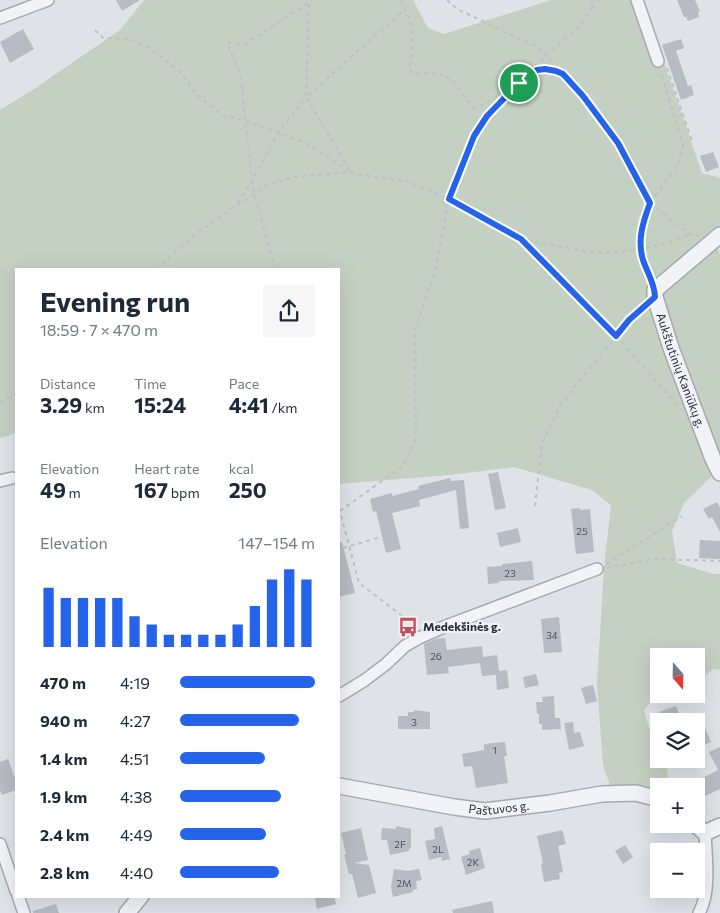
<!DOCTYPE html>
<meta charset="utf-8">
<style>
:root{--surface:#fff;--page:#f6f6f7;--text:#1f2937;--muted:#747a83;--accent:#2563eb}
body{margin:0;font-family:Commissioner,sans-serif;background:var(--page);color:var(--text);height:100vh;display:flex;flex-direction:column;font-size:19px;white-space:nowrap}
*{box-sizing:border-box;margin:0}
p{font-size:16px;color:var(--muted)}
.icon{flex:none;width:28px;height:28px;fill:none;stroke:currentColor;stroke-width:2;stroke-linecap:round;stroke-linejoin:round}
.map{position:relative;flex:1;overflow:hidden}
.sheet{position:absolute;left:15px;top:268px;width:325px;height:630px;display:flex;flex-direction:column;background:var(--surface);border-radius:0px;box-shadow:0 5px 20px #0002}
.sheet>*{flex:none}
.needle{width:32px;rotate:160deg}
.tools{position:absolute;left:650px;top:648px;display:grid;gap:10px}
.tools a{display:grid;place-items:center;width:55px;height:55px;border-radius:0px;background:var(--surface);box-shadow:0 5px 20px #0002;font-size:25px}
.pin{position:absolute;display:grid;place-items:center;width:42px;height:42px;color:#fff;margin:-21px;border:2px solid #fff;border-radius:50%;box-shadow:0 1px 5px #0007}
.round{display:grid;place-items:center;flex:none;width:52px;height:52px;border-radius:0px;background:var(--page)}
.headline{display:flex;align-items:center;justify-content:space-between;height:85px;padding:0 25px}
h1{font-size:28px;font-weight:700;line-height:38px}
.metrics{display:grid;grid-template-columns:repeat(3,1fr);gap:8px;height:85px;padding:5px 25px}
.metrics div{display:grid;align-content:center}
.metrics b{font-size:21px;font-weight:700}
.metrics small{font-size:14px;font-weight:400}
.metrics p{font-size:14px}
.chart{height:140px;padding:10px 25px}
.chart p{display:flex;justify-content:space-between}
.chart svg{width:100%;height:90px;margin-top:5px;stroke:var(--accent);stroke-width:6}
ul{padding:0 25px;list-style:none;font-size:16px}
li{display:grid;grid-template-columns:80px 60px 1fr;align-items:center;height:38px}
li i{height:12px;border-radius:6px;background:var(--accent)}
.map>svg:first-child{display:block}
.green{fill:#c4d0c1}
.building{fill:#b7bbc3}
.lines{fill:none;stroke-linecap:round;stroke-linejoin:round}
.minor-casing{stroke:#a5a9b1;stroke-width:14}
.tertiary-casing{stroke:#a5a9b1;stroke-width:18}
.path{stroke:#bec0c6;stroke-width:2;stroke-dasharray:4 4;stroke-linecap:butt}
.minor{stroke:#f2f3f6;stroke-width:11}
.tertiary{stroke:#f2f3f6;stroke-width:15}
.route-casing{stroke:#fff;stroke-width:10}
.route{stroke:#2563eb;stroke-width:6}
.labels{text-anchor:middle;stroke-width:4.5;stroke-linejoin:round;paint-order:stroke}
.number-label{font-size:10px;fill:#4d525e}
.street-label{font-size:12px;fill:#2a2f3d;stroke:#eff1f5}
.poi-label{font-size:12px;font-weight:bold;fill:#2a2f3d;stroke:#eff1f5;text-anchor:start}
</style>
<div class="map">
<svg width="720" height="913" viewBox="0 0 720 913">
<rect width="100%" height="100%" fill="#dfe2e7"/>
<path class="green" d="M144 0H413L428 28 444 34 551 0H637L663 60 702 173 720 178V229L650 293V306L713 475 684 503 672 531 677 563 713 574H720V670L713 669 696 683V656H659V694H668L657 696 644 710 649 728 659 740V759H666L669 786H659V794L610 785 603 765 597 684 604 567 611 505 592 490 514 467 450 475 339 484V269H16V433L0 438V110L34 89 120 30Z
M717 245 720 255V457L661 299 660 291Z"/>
<path class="building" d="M116 0H140L122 11Z
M677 0H695L700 11 698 12 699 17 688 21 686 17H684Z
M23 29 34 49 10 63 0 42Z
M681 39 684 48 676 51 688 86 691 85 694 95 681 100 662 45Z
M713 152 719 167 706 172 700 156Z
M498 472 506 508 495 510 488 474Z
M450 478 451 481 464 480 469 528 460 529 456 490 419 500 420 506 392 513 401 549 386 553 376 511 373 512 370 499 392 493V496L419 489 418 486Z
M717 502 720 508V532L712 517 709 519 703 509Z
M580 508V510L590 509 594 552 576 554 571 509Z
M518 528 521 542 500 547 497 533Z
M700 540 720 541V559L699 558Z
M339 542H342L355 593 339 597Z
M532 561 534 580 499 581V583L488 584 487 567 502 566V564Z
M559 617 562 652 544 653 541 619Z
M445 638 447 650 482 646 483 657 497 655 499 671 507 670 509 688 497 690 496 675 482 676 480 663 448 667 449 673 427 675 424 644 436 639Z
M536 674 539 685 525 688 523 677Z
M593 685 597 701 586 704 581 688Z
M554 696 555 718H560L561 729 542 730V724H539V714H537L536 702H543L542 697Z
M676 706 682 721H663L659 712Z
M414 710 430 712V729H398V716H408V712H414Z
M573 722 574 733 580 732 584 746 569 750 564 723Z
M705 728 711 742 696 748V731Z
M505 742 507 756H504L508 783 476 788 472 766 464 767 462 754 484 750V744Z
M720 747V789L701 798 696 786 693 783 718 770 709 752Z
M8 759 16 781V790L2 795 0 790V762Z
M396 826 411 829V848L409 849V851L390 855 387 840H381L382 828 396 829Z
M442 826 450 859 442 861 441 857 429 860 425 841 435 839 434 828Z
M361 828 368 860 354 863 369 865 376 893 358 898 352 874H349L344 855 346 854 341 833Z
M562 830 566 844 558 846 563 872 559 873 560 879 544 882 541 864 543 863 537 836Z
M625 845 633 857 623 864 615 851Z
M480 848 485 868 466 875 461 857 470 854 469 851Z
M394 869 407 871 419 869 422 880 416 881 417 889 413 890V892L393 897 391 887Z
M322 896H334L336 904 317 909 315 898Z
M492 901 494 913H453L452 910Z
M56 904 59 913H33V911Z"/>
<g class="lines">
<defs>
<path id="minor" d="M637 0 658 61
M0 18 48 0
M0 481 12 478
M339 696 365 680 386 664 405 646 419 638 446 626 597 569
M0 844 16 891
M18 896 24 913
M699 913C711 892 706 857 705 833"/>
<g id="tertiary">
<path id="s1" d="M720 235 655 290V297L671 348 713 459 720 473"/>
<path id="s2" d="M339 786 454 807 485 811 550 803 602 794 636 793 659 799"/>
<path d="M695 824 705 833 720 826"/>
<path d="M127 913 141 896"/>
</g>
</defs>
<use href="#minor" class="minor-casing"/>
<use href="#tertiary" class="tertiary-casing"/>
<path class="path" d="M401 0C413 24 416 41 409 68L413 74C453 70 452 79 473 108L482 105 517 85
M447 0 457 9 535 46 546 55 583 96 618 143 650 203 689 234 700 236
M592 8 599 0
M95 30 103 38 131 39 150 48 181 73 197 95 222 115 246 121 306 143 351 172 306 97 405 9
M667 68 693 144
M525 79C538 69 545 66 562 73
M238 203 252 180 240 73 227 43 245 44 308 3
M521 239 616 336 679 406
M156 269 194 235 265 186 294 177 351 172 362 175 407 181 449 199 521 239 583 251 607 253 642 249 668 243 689 234
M275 269 254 193 252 180 279 132 306 97 309 3 312 0
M650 279 643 259 641 227 650 203 679 163 683 145 660 70
M0 403 16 394
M535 506 542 443 561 404 629 320 646 305
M339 508 359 583 414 625
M340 511 403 466 416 438 415 330 435 271 449 199 474 137 487 116 546 55 580 25 592 9V0
M343 548 381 537
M606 564 682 516
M607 568 655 559 720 561"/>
<use href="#minor" class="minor"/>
<use href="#tertiary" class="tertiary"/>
</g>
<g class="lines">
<defs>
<path id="route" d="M545 69 556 71 563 74 583 96 618 143 650 203C643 222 637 240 643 260 647 272 655 284 655 297L629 320 616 336 521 239 449 199 474 136 487 116 519 83 537 70Z"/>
</defs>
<use href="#route" class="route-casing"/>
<use href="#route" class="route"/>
</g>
<defs>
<symbol id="bus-bare" viewBox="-9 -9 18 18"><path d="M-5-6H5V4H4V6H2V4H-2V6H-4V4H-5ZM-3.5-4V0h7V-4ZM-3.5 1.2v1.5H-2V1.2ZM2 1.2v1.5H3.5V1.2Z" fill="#c14f55" stroke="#eff1f5" stroke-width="2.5" paint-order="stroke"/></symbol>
</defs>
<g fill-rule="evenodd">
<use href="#bus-bare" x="394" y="613" width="28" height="28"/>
</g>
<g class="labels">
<g class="number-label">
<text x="582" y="535">25</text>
<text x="510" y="577">23</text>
<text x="552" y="639">34</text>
<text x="436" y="660">26</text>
<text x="414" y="726">3</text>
<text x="495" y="754">1</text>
<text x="400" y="848">2F</text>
<text x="438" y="853">2L</text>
<text x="473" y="866">2K</text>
<text x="404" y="887">2M</text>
</g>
<g class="street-label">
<text dy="4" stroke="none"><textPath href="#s1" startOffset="170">Aukštutinių Kaniūkų g.</textPath></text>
<text dy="4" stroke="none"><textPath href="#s2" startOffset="162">Paštuvos g.</textPath></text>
</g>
<g class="poi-label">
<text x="423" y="631">Medekšinės g.</text>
</g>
</g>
</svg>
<div class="tools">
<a><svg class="needle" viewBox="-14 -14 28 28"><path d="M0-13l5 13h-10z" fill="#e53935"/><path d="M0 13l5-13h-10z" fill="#747a83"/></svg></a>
<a><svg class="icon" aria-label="layers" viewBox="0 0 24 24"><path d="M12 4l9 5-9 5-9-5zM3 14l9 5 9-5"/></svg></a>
<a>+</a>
<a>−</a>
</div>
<div class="pin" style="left:519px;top:83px;background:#1e9e55"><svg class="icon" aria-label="arrive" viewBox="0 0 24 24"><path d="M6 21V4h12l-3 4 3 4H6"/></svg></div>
<section class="sheet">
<div class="headline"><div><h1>Evening run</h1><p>18:59 · 7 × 470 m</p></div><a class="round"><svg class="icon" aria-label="share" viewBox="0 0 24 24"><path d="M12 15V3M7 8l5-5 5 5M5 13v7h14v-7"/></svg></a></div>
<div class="metrics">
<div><p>Distance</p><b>3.29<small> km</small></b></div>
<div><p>Time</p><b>15:24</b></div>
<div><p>Pace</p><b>4:41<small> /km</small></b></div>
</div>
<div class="metrics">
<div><p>Elevation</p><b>49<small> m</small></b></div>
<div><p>Heart rate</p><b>167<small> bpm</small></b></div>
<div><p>kcal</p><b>250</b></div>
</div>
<div class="chart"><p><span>Elevation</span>147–154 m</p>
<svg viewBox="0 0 160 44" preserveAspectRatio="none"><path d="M5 44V15M15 44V20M25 44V20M35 44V20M45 44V20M55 44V29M65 44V33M75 44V38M85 44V38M95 44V38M105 44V38M115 44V33M125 44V24M135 44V11M145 44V6M155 44V11"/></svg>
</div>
<ul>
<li><b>470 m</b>4:19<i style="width:100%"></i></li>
<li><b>940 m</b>4:27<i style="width:88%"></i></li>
<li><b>1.4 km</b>4:51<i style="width:63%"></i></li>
<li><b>1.9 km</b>4:38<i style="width:75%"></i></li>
<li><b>2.4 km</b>4:49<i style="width:64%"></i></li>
<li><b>2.8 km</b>4:40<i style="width:73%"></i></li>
</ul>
</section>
</div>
